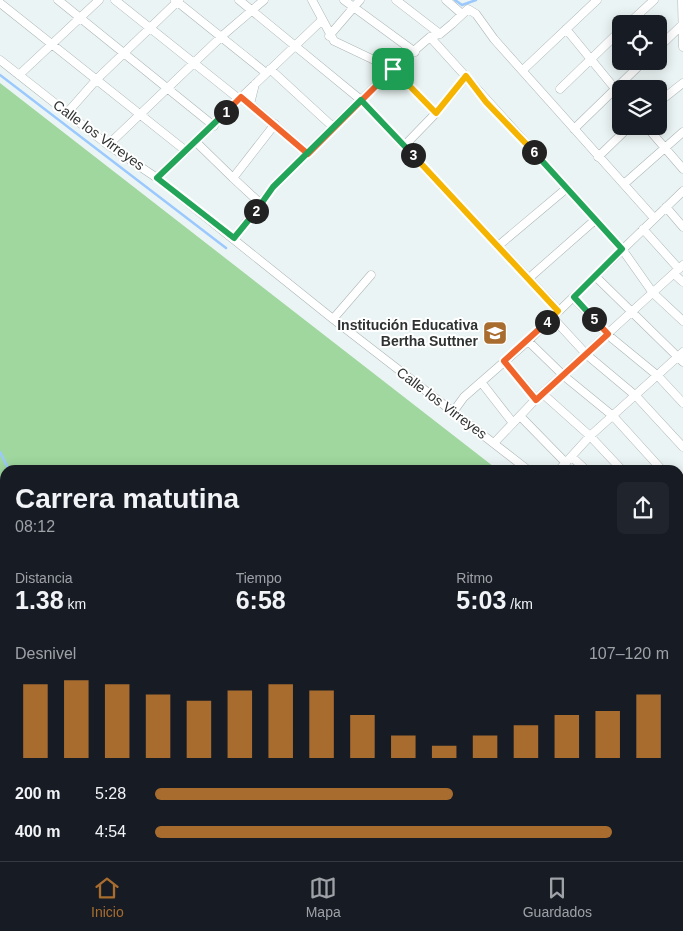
<!DOCTYPE html>
<html lang="es">
<meta charset="utf-8">
<style>
:root{--surface:#171b24;--page:#20242c;--text:#f1f3f6;--muted:#9ea1a6;--line:#363941;--accent:#a86c2f}
body{margin:0;font-family:Arial,sans-serif;background:var(--page);color:var(--text);height:100vh;display:flex;flex-direction:column;font-size:19px;white-space:nowrap}
*{box-sizing:border-box;margin:0}
p{font-size:16px;color:var(--muted)}
.icon{flex:none;width:28px;height:28px;fill:none;stroke:currentColor;stroke-width:2;stroke-linecap:round;stroke-linejoin:round}
.map{position:relative;flex:1;overflow:hidden}
.drawer{position:absolute;left:0px;top:465px;width:684px;height:396px;display:flex;flex-direction:column;background:var(--surface);border-radius:15px 15px 0 0;box-shadow:0 2px 12px #0003}
.drawer>*{flex:none}
.fabs{position:absolute;left:612px;top:15px;display:grid;gap:10px}
.fabs a{display:grid;place-items:center;width:55px;height:55px;border-radius:8px;background:var(--surface);box-shadow:0 2px 12px #0003;font-size:25px}
.pin{position:absolute;display:grid;place-items:center;width:42px;height:42px;color:#fff;margin:-21px;border-radius:10px;box-shadow:0 2px 8px #0006}
.km{position:absolute;width:25px;height:25px;margin:-12px;border-radius:50%;background:#222;color:#fff;font-size:14px;line-height:25px;text-align:center}
.round{display:grid;place-items:center;flex:none;width:52px;height:52px;border-radius:8px;background:var(--page)}
.summary{display:flex;align-items:center;justify-content:space-between;height:85px;padding:0 15px}
h1{font-size:28px;font-weight:600;line-height:38px}
.stats{display:grid;grid-template-columns:repeat(3,1fr);gap:8px;height:85px;padding:5px 15px}
.stats div{display:grid;align-content:center}
.stats b{font-size:25px;font-weight:600}
.stats small{font-size:14px;font-weight:400}
.stats p{font-size:14px}
.chart{height:140px;padding:10px 15px}
.chart p{display:flex;justify-content:space-between}
.chart svg{width:100%;height:90px;margin-top:5px;stroke:var(--accent);stroke-width:6}
ul{padding:0 15px;list-style:none;font-size:16px}
li{display:grid;grid-template-columns:80px 60px 1fr;align-items:center;height:38px}
li i{height:12px;border-radius:6px;background:var(--accent)}
.tab-bar{display:flex;justify-content:space-around;align-items:center;height:70px;border-top:1px solid var(--line);background:var(--surface);font-size:14px;color:var(--muted)}
.tab-bar a{display:grid;justify-items:center;gap:2px}
.tab-bar .active{color:var(--accent)}
.map>svg:first-child{display:block}
.green{fill:#9fd79e}
.lines{fill:none;stroke-linecap:round;stroke-linejoin:round}
.stream{stroke:#9bc9fe;stroke-width:2.5}
.minor-casing{stroke:#acb5b5;stroke-width:9}
.minor{stroke:#fff;stroke-width:8}
.split-1-casing{stroke:#fff;stroke-width:10}
.split-2-casing{stroke:#fff;stroke-width:10}
.split-3-casing{stroke:#fff;stroke-width:10}
.split-4-casing{stroke:#fff;stroke-width:10}
.split-5-casing{stroke:#fff;stroke-width:10}
.split-6-casing{stroke:#fff;stroke-width:10}
.split-7-casing{stroke:#fff;stroke-width:10}
.split-1{stroke:#f0652b;stroke-width:6}
.split-2{stroke:#22a559;stroke-width:6}
.split-3{stroke:#22a559;stroke-width:6}
.split-4{stroke:#f5b400;stroke-width:6}
.split-5{stroke:#f0652b;stroke-width:6}
.split-6{stroke:#22a559;stroke-width:6}
.split-7{stroke:#f5b400;stroke-width:6}
.labels{text-anchor:middle;stroke-width:4;stroke-linejoin:round;paint-order:stroke}
.street-label{font-size:14px;fill:#2f3232;stroke:#fff}
.poi-label{font-size:14px;font-weight:bold;fill:#2f3232;stroke:#fff;text-anchor:end}
</style>
<div class="map">
<svg width="683" height="861" viewBox="0 0 683 861">
<rect width="100%" height="100%" fill="#ebf4f4"/>
<path class="green" d="M0 83 498 470H5V856H616L611 861H0Z
M679 609 683 612V662L679 666Z"/>
<g class="lines">
<path class="stream" d="M455 0 462 5 476 0
M0 75 226 248
M0 452 9 470
M0 562 5 558
M0 750 5 758
M0 778 5 776"/>
<defs>
<path id="minor" d="M58 0 214 126
M115 0 239 99
M175 0 266 73
M239 0 361 100 559 311
M312 0 334 41 393 69 436 113
M344 0 415 52
M396 0 440 34
M446 0 462 14
M682 0 683 47
M0 3 186 151
M628 24 654 0
M566 29 621 96
M329 36 360 0
M430 37 622 249 653 293 683 321
M659 47 683 24
M0 60 108 145 157 178 333 319 528 470
M270 69 333 127
M523 70 597 0
M19 75 99 0
M255 84 250 104 308 154
M560 89 621 30
M659 102 683 83
M67 113 97 79 179 0
M646 126 683 169
M574 129 644 61
M196 142 233 178
M108 145 222 36 264 0
M405 145 436 113 466 77
M598 157 630 126
M157 178 322 20
M624 184 683 132
M261 204 233 178 275 124
M666 207 683 227
M643 229 679 269
M234 238 273 187 333 127 393 69 430 37 440 34 452 24 468 9 476 14 494 39 654 218
M498 246 567 188
M674 274 683 282
M595 276 683 362
M528 279 595 220
M573 297 608 335 658 376 683 403
M552 317 587 355 636 396 683 447
M333 319 371 275
M528 341 564 376 613 416 662 470
M504 361 536 399
M481 382 513 423
M543 394 590 436 622 470
M453 412 464 397 528 341 683 191
M520 416 566 463
M494 443 536 399 683 265
M572 457 586 470
M559 470 590 436 683 352
M679 489 683 493
M679 511 683 507
M679 566 683 562
M679 585 683 588
M679 722 683 718
M679 770 683 766
M679 815 683 820
M671 856 675 861"/>
</defs>
<use href="#minor" class="minor-casing"/>
<use href="#minor" class="minor"/>
</g>
<g class="lines">
<defs>
<path id="split-1" d="M226 112 241 97 308 154 393 69"/>
<path id="split-2" d="M226 112 157 178 234 238 256 211"/>
<path id="split-3" d="M256 211 273 187 361 100 413 155"/>
<path id="split-4" d="M413 155 558 311 547 322"/>
<path id="split-5" d="M547 322 504 361 536 400 608 334 594 319"/>
<path id="split-6" d="M534 152 622 249 574 297 594 319"/>
<path id="split-7" d="M393 69 436 113 466 76 486 102 534 152"/>
</defs>
<use href="#split-1" class="split-1-casing"/>
<use href="#split-2" class="split-2-casing"/>
<use href="#split-3" class="split-3-casing"/>
<use href="#split-4" class="split-4-casing"/>
<use href="#split-5" class="split-5-casing"/>
<use href="#split-6" class="split-6-casing"/>
<use href="#split-7" class="split-7-casing"/>
<use href="#split-1" class="split-1"/>
<use href="#split-2" class="split-2"/>
<use href="#split-3" class="split-3"/>
<use href="#split-4" class="split-4"/>
<use href="#split-5" class="split-5"/>
<use href="#split-6" class="split-6"/>
<use href="#split-7" class="split-7"/>
</g>
<defs>
<symbol id="school-square" viewBox="-11 -11 22 22"><rect x="-9" y="-9" width="18" height="18" rx="4" fill="#a86c2f" stroke="#fff"/><path d="M0-5L7-2L0 1L-7-2ZM-4 1L0 2.5L4 1V4Q0 6-4 4Z" fill="#fff"/></symbol>
</defs>
<g fill-rule="evenodd">
<use href="#school-square" x="481" y="319" width="28" height="28"/>
</g>
<g class="labels">
<g class="street-label">
<text transform="translate(99 135) rotate(36)" y="5">Calle los Virreyes</text>
<text transform="translate(442 403) rotate(37)" y="5">Calle los Virreyes</text>
</g>
<g class="poi-label">
<text x="478" y="330">Institución Educativa<tspan x="478" dy="16">Bertha Suttner</tspan></text>
</g>
</g>
</svg>
<div class="fabs">
<a><svg class="icon" aria-label="locate" viewBox="0 0 24 24"><circle cx="12" cy="12" r="6"/><path d="M12 2v4M12 18v4M2 12h4M18 12h4"/></svg></a>
<a><svg class="icon" aria-label="layers" viewBox="0 0 24 24"><path d="M12 4l9 5-9 5-9-5zM3 14l9 5 9-5"/></svg></a>
</div>
<div class="pin" style="left:393px;top:69px;background:#1e9e55"><svg class="icon" aria-label="arrive" viewBox="0 0 24 24"><path d="M6 21V4h12l-3 4 3 4H6"/></svg></div>
<b class="km" style="left:226px;top:112px">1</b>
<b class="km" style="left:256px;top:211px">2</b>
<b class="km" style="left:413px;top:155px">3</b>
<b class="km" style="left:547px;top:322px">4</b>
<b class="km" style="left:594px;top:319px">5</b>
<b class="km" style="left:534px;top:152px">6</b>
<section class="drawer">
<div class="summary"><div><h1>Carrera matutina</h1><p>08:12</p></div><a class="round"><svg class="icon" aria-label="share" viewBox="0 0 24 24"><path d="M12 15V3M7 8l5-5 5 5M5 13v7h14v-7"/></svg></a></div>
<div class="stats">
<div><p>Distancia</p><b>1.38<small> km</small></b></div>
<div><p>Tiempo</p><b>6:58</b></div>
<div><p>Ritmo</p><b>5:03<small> /km</small></b></div>
</div>
<div class="chart"><p><span>Desnivel</span>107–120 m</p>
<svg viewBox="0 0 160 44" preserveAspectRatio="none"><path d="M5 44V8M15 44V6M25 44V8M35 44V13M45 44V16M55 44V11M65 44V8M75 44V11M85 44V23M95 44V33M105 44V38M115 44V33M125 44V28M135 44V23M145 44V21M155 44V13"/></svg>
</div>
<ul>
<li><b>200 m</b>5:28<i style="width:58%"></i></li>
<li><b>400 m</b>4:54<i style="width:89%"></i></li>
</ul>
</section>
</div>
<nav class="tab-bar">
<a class="active"><svg class="icon" aria-label="home" viewBox="0 0 24 24"><path d="M3 11l9-7 9 7M6 9v11h12V9"/></svg>Inicio</a>
<a><svg class="icon" aria-label="map" viewBox="0 0 24 24"><path d="M3 6l6-2 6 2 6-2v14l-6 2-6-2-6 2zM9 4v14M15 6v14"/></svg>Mapa</a>
<a><svg class="icon" aria-label="saved" viewBox="0 0 24 24"><path d="M7 4h10v16l-5-4-5 4z"/></svg>Guardados</a>
</nav>
